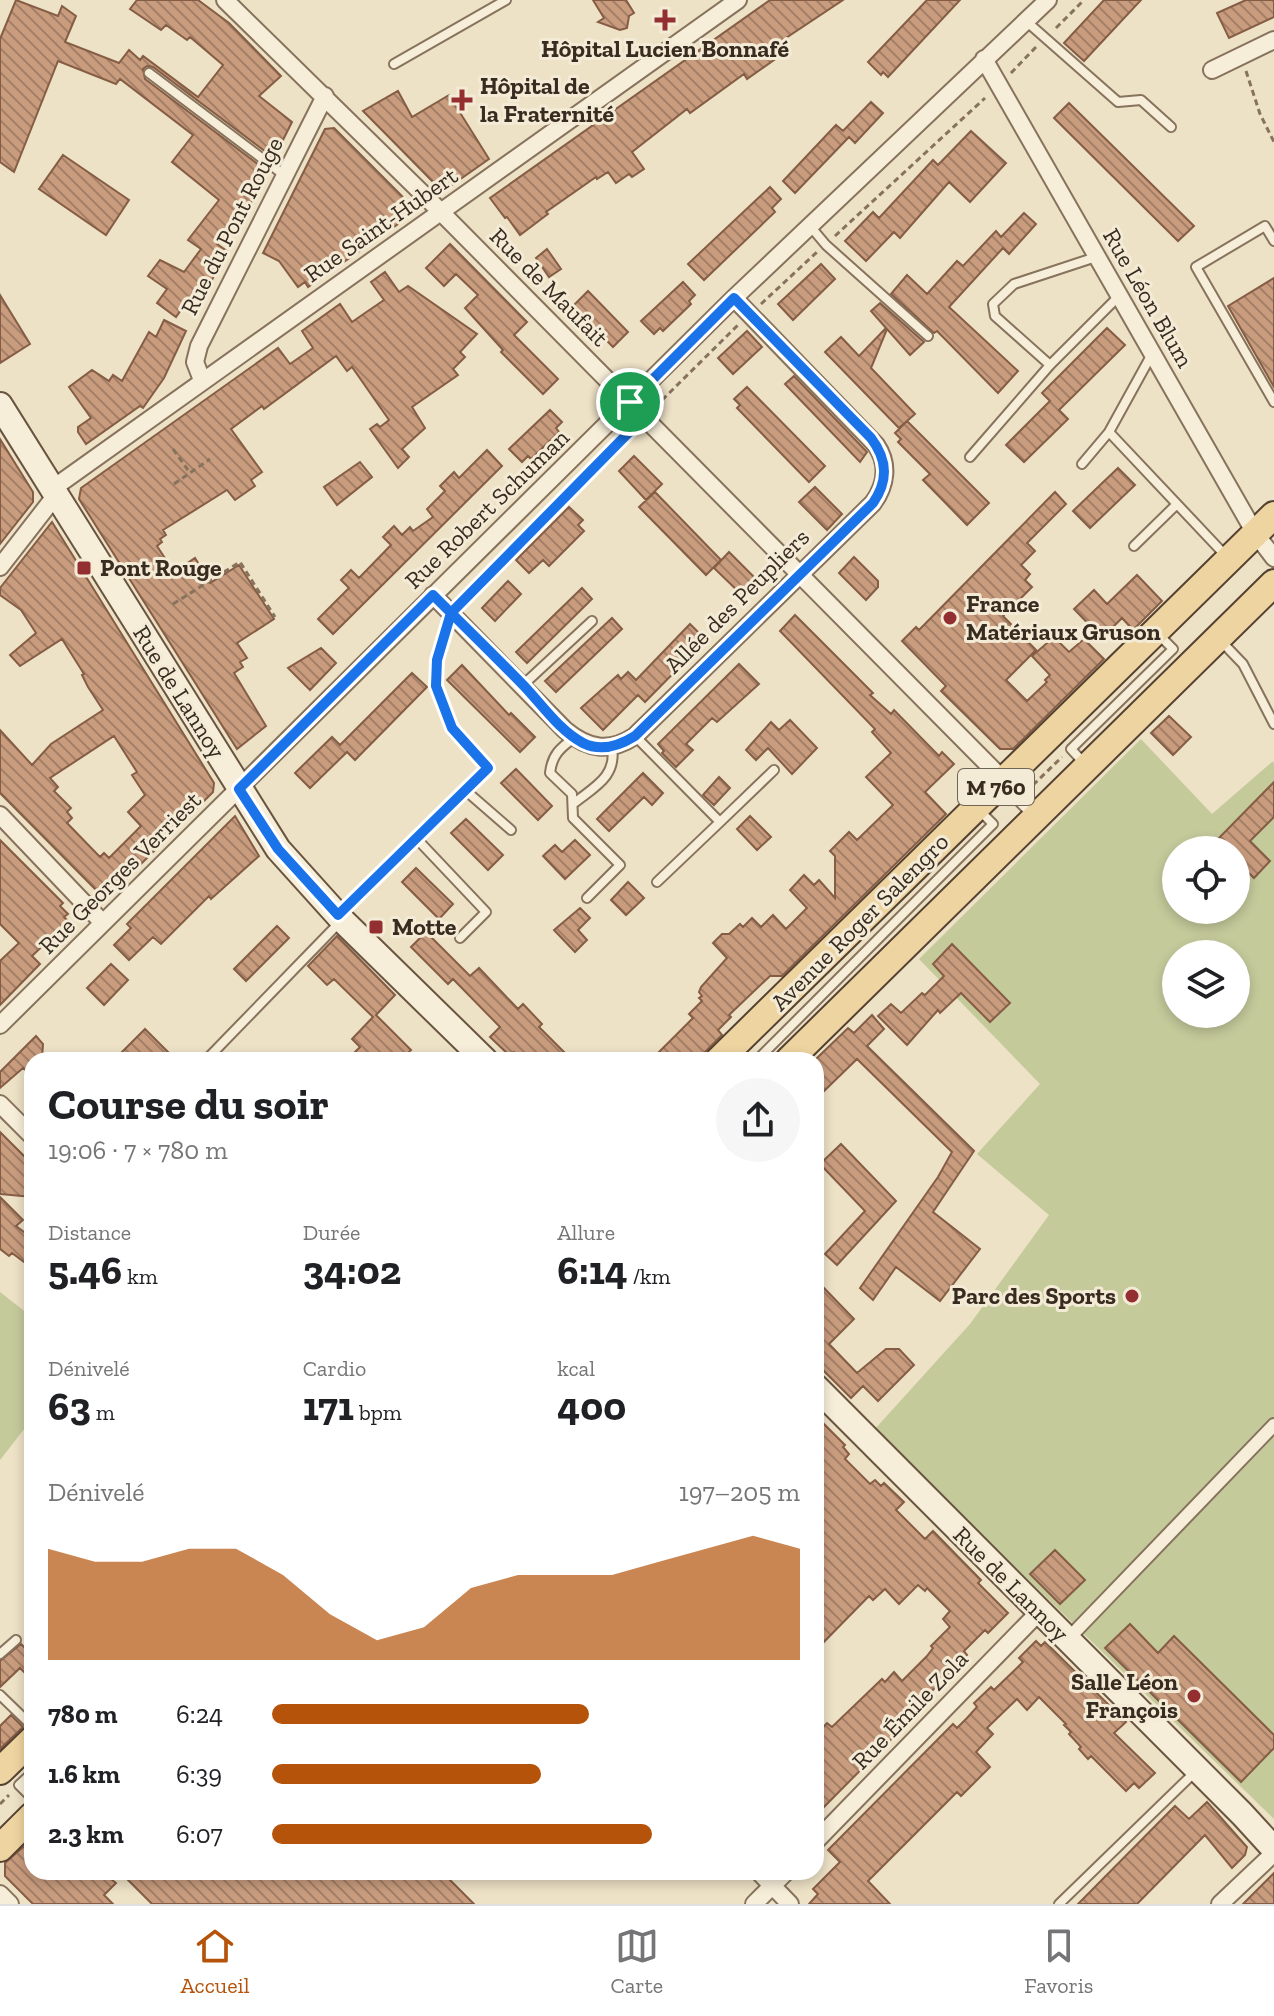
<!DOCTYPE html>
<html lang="fr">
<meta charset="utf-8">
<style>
:root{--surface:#fff;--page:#f6f6f6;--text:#202124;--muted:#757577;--line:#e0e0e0;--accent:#b45309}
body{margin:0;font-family:"Zilla Slab",serif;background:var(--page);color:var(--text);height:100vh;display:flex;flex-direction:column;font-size:30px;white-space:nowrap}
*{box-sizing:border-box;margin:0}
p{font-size:26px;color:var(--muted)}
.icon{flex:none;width:44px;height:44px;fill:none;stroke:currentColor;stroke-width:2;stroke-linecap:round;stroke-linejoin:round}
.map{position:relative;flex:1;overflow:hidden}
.drawer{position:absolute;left:24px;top:1052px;width:800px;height:828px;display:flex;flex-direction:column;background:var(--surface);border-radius:24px;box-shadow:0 4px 12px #0003}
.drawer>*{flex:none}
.buttons{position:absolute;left:1162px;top:836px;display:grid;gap:16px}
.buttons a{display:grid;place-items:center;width:88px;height:88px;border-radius:50%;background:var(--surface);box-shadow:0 4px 12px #0003;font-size:40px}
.pin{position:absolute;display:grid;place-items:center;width:68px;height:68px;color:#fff;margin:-34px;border:4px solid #fff;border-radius:50%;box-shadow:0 2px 8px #0007}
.round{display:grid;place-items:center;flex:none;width:84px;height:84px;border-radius:42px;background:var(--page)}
.head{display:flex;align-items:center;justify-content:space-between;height:136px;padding:0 24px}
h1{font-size:44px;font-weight:800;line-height:60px}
.stats{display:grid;grid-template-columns:repeat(3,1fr);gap:12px;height:136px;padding:8px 24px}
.stats div{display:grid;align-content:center}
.stats b{font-size:40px;font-weight:800}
.stats small{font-size:22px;font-weight:400}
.stats p{font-size:22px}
.chart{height:224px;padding:16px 24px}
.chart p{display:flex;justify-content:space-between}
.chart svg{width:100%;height:144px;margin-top:8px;fill:var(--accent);opacity:.7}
ul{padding:0 24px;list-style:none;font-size:26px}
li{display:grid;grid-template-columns:128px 96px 1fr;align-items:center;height:60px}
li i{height:20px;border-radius:10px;background:var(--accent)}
.dock{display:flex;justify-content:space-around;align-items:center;height:112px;border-top:2px solid var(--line);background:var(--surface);font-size:22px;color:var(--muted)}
.dock a{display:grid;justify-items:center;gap:4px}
.dock .active{color:var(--accent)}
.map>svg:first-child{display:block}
.pitch{fill:#c5ca9b;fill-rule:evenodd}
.building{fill:url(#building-back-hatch);stroke:#855d44;stroke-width:2;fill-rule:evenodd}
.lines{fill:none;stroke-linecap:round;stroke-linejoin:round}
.service-casing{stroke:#87735d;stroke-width:12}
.pedestrian-casing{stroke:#87735d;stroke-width:16}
.minor-casing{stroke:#87735d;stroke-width:20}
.secondary-casing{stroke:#695440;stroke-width:28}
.primary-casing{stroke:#554131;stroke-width:30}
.path{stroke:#87735d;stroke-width:3;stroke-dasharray:6 4;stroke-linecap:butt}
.service{stroke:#f7eed9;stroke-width:8}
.pedestrian{stroke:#f7eed9;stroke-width:12}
.minor{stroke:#f7eed9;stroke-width:16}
.secondary{stroke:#f7eed9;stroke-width:24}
.primary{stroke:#eed4a0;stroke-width:26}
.route-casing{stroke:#fff;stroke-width:16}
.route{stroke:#1a73e8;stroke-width:10}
.poi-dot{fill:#942f31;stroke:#f4ebd6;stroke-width:3}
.labels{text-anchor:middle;stroke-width:6;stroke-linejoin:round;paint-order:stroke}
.shield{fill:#f4ebd6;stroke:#706557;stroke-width:2}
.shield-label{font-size:22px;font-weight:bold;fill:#382b20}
.poi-label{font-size:24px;font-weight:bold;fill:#382b20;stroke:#f4ebd6;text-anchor:start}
.street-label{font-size:24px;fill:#382b20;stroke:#f4ebd6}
</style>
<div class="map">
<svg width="1274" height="1904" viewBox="0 0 1274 1904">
<defs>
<pattern id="building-back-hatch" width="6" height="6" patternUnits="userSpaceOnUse" patternTransform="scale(2)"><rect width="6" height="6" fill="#c99c7e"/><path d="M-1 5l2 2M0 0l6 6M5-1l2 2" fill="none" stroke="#a47f67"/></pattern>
</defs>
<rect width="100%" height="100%" fill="#ede1c6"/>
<path class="pitch" d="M1141 739 1212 814 1273 761 1274 764V1819L874 1430 970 1324 1049 1215 977 1154 1040 1084 919 959ZM1176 850H1236V910H1176ZM1176 954H1236V1014H1176Z
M0 1292 32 1317V1419L0 1460Z"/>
<path class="building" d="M16 0 58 16 62 6 76 16 65 42 119 63 129 50 140 60 143 56 198 97 223 65 190 37 187 40 166 25 161 30 130 9 137 0H198L229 23 281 76 259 96 292 122 274 158 153 67 147 66 143 69 145 79 267 171 242 220 237 218 217 244 227 251 201 301 192 294 176 317 157 303 167 289 148 276 160 260 184 272 201 249 188 240 219 200 172 162 193 135 120 79 116 84 58 61 14 172 0 162V39Z
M593 0H626L634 13 629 16 627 28 620 30 598 22 604 18Z
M770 0H843L774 46 781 55 747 79 744 74 690 113 687 109 632 152 644 169 632 177 629 174 616 183 608 172 597 179 596 177 546 212 548 214 520 235 507 217 505 218 490 198Z
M927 0H960L888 77 883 72 881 75 868 62Z
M1104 0H1141L1084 61 1064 43Z
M1246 0H1274V17L1229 38 1217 13Z
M398 91 412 117 449 95 489 159 452 185 435 184 363 111Z
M871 102 883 113 855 143 849 137 795 193 783 181 836 125 843 131Z
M1069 103 1194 226 1178 241 1054 118Z
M334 128 412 206 411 215 308 287 305 282 298 287 279 261 263 253 325 129Z
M971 131 1006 163 970 202 949 182 900 238 894 232 866 261 845 241 873 212 879 218 933 160 938 165Z
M63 155 129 200 106 235 39 189Z
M770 187 781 199 772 208 775 212 704 280 688 264Z
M1024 213 1036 224 1009 254 1003 248 949 307 1018 371 998 393 937 331 934 333 891 294 907 275 927 294 957 261 963 266 996 231 1001 237Z
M450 244 527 322 514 335 558 379 543 394 501 352 503 350 465 308 478 295 456 274 444 286 426 268Z
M547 249 561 269 549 277 536 258Z
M821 264 835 279 793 320 778 304Z
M385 272 399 292 408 286 477 334 460 352 465 357 453 369 458 375 412 407 425 428 402 449 409 457 398 468 370 429 377 424 380 427 389 420 352 367 347 371 336 356 264 409 262 406 231 429 262 472 251 480 255 486 235 500 227 490 163 530 166 535 160 539 162 542 157 546 174 572 195 558 210 583 239 565 274 619 237 643 247 658 240 662 243 667 234 673 266 726 237 749 79 499 81 488 278 348 290 364 313 348 302 331 340 304 352 322 365 313 384 300 371 282Z
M1274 278V387L1228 306Z
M683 282 695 295 689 301 691 304 663 331 660 328 654 334 641 321Z
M588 291 628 332 613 347 573 306Z
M0 295 30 344 0 363Z
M880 303 924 342 910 355 887 329 871 368 915 414 899 428 825 352 841 337 859 356 886 328 871 311Z
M164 320 186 331 164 378 143 408 140 406 86 444 78 432V427L91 418 69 387 92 370 109 381 113 375 122 381 149 332 156 337Z
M1107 328 1125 345 1059 410 1068 419 1024 462 1006 445 1050 401 1042 393Z
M747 331 762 347 733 374 718 358Z
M794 376 867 452 860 462 785 384Z
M747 387 825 466 809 482 737 408 740 405 734 399Z
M550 410 562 422 556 428 559 432 531 459 528 456 522 462 509 449Z
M907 421 989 503 967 525 923 480 930 474 898 442 901 439 895 433Z
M0 439 33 492V502L0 544Z
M487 450 502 466 333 634 318 619 349 588 341 580 351 570 359 578 391 545 383 537 394 526 402 535 410 527 413 531 433 517 427 509 445 491 440 486 454 472 459 478Z
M634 456 662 484 646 500 619 471Z
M360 462 372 477 337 505 324 487Z
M1118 468 1135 485 1090 528 1073 511Z
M815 487 842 514 827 530 799 502Z
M655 492 721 560 706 575 639 507Z
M1055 492 1066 504 1027 543 1035 551 1021 565 1030 574 1025 580 1032 587 1003 616 1036 650 1006 680 1027 701 1047 682 1045 680 1050 675 1032 656 1054 637 1069 652 1084 639 1104 659 1013 749H1000L941 691 946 686 902 641 916 627 919 630Z
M569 507 583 520 578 525 584 531 549 566 543 560 529 573 516 560Z
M52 522 214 783 213 792 112 893 98 892 0 793V730L32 765 51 744 103 710 88 687 82 675 84 674 62 639 20 666 10 655 36 633 21 610 0 595V588ZM114 736 137 772 132 775 145 795 128 812 141 826 109 858 104 853 100 857 67 823 72 818 67 812 71 808 54 791 58 787 50 778Z
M729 552 757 580 742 595 714 568Z
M854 557 878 581V587L866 600 839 573Z
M1137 575 1162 601 1133 630 1122 618 1102 638 1074 609 1094 590 1107 604Z
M508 581 521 594 495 621 482 608Z
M582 588 592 599 527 663 516 652Z
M795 615 873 693 870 695 891 714 894 710 939 756 942 752 954 764 925 792 946 814 782 976H770L729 1015 731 1017 718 1030 722 1035 697 1060H651L693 1018 689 1014 702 1001 699 998 702 996 699 992 701 987 727 958 713 943 722 934H729L740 924 743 927 752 918 761 927 773 915 786 929 807 908 790 890 804 875 814 885 819 880 835 898V856L830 851 849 832 857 840 893 805 866 777 891 753 872 732 875 729 780 631Z
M612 618 622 629 556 692 545 681Z
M690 624 706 640 645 702 638 695 603 730 581 708 618 675 621 679 628 672 636 680Z
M321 648 336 663 310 690 288 668Z
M739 664 759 684 717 722 712 718 686 744 693 750 676 767 662 753 664 751 658 744Z
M462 665 509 715 511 713 535 737 520 752 447 680Z
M412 673 427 687 355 760 347 752 310 788 295 773 332 737 340 745Z
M1169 716 1191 737 1173 755 1151 733Z
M790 720 817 748 792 774 768 748 756 760 746 750 771 722 779 730Z
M516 769 552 806 538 820 501 783Z
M643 773 663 793 652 805 644 797 609 831 597 819Z
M719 777 730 788 714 805 703 795Z
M1274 782V817L1250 841 1270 861 1254 878 1236 860V850H1225L1216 841Z
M235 816 259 856 211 899 209 896 161 944 153 937 129 960 114 945 131 928 127 924Z
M750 816 771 837 757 850 737 829Z
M466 819 503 855 488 870 451 833Z
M0 840 63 903 60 906 68 914 64 917 76 929 62 943 54 935 32 956 40 964 0 1005V961L19 943 0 924Z
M575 840 590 855 565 879 543 856 555 845 562 852Z
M416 868 453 904 439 919 402 882Z
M628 882 644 898 626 915 611 900Z
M580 908 590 918 578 930 587 940 575 952 554 930Z
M277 926 289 938 246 981 234 969Z
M426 932 470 976 479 968 518 1009 523 1004 542 1024 539 1027 572 1060H523L514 1052 510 1056 490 1037 500 1027 453 979 448 984 411 947Z
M337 936 395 995 376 1015 411 1050 401 1060H362L355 1052 360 1047 352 1039 373 1017 334 979 327 985 308 966Z
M952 944 1010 1003 990 1022 961 993 940 1013 938 1010 907 1045 878 1016 891 1004 901 1013 922 993 925 995 944 976 933 964Z
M111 964 128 980 104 1005 87 988Z
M872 1015 884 1029 867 1046 974 1151 933 1212 980 1249 940 1301 896 1267 873 1300 860 1288 938 1177 952 1152 857 1059 816 1099V1059L848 1028 854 1033Z
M145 1029 176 1060H114Z
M36 1036 43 1044 42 1060H32V1076L23 1068 0 1088V1072Z
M0 1132 32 1164V1197L0 1194Z
M841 1144 896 1201 837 1265 825 1254 865 1211 820 1164Z
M0 1197 23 1220 16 1226 32 1238V1268L12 1253 9 1256 0 1249Z
M824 1288 854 1319 829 1344 857 1373 886 1349H899L914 1365 878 1401 863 1386 851 1398 816 1363V1296Z
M816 1416 845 1445 843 1447 849 1454 845 1459 870 1484 875 1480 881 1486 884 1483 904 1502 896 1510 925 1539 933 1531 981 1580 978 1583 1008 1613 988 1633 985 1630 964 1651 967 1655 926 1697 929 1701 816 1815V1735L827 1723 832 1727 882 1679 885 1682 894 1672 902 1681 927 1656 933 1648 931 1646 950 1627 943 1619 950 1611 927 1588 925 1591 918 1585 899 1604 885 1589 873 1600 869 1596 816 1650Z
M1055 1550 1085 1580 1060 1604 1030 1574Z
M1130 1624 1158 1653 1174 1636 1274 1735V1748L1241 1782 1105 1648Z
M1036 1641 1041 1646 1045 1642 1126 1722 1114 1733 1155 1773 1139 1788 1134 1783 1126 1791 1091 1756 1088 1759 1079 1749 1081 1747 1069 1734 1071 1732 1064 1725 1066 1724 1039 1697 1027 1710 1017 1699 987 1728 993 1734 976 1752 990 1767 961 1796 957 1792 868 1881 890 1904H809L818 1894 813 1889 840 1862 828 1850 953 1724 957 1728 967 1718 977 1707 974 1703 991 1687 994 1690 1023 1662 1019 1658Z
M21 1644 32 1655V1680L20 1668 0 1687V1661Z
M11 1715 23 1727 0 1749V1726Z
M1207 1802 1247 1847 1245 1855 1232 1868 1205 1835 1137 1904H1078L1175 1806 1189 1819Z
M32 1839V1872H102L116 1883 104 1895 113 1904H33L5 1876V1863Z
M136 1872H442L474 1904H152L128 1880Z
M1274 1873V1904H1243Z"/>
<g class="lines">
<defs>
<path id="service" d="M1026 21 1118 102 1141 100 1171 127
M394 64 506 0
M149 73 284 175
M810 226 826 245 928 336
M1274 241 1265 226 1196 267 1274 402
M1152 354 1109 432 1225 555
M1050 365 995 316 993 304 1014 284 1096 257
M970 457 1050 365 1119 296
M1082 464 1109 432
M1134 546 1177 504
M1220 640 1243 664 1274 724
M523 685 592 621
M635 736 720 822 774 770
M574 738C560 748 552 755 550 773L572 794 573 818 620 865 587 898
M1084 763 1071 749 1173 649 1159 635
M465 790 511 830
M573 804C594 787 617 777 612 747
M416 838 486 912 460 938
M657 882 720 822
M339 915 488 768 469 748
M206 1060 339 923
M757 1060 993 824 978 809
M0 1654 16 1640
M0 1695 32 1726
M32 1773 19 1785 32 1798
M1059 1904 1197 1770"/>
<path id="pedestrian" d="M1067 1640 1274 1425"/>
<path id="minor" d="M225 0 427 198 1038 815
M984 59 1255 533 1274 558
M1212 70 1274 40
M202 380 195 362 199 346 325 96
M52 489 738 0
M0 567 56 495
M433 595 565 730C588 749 609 753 635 736L873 503C886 485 889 464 876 445L734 298
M0 815 103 923
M0 1025 734 298 1048 0
M0 1104 32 1136
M816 1841 1039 1612
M759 1872 790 1904
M0 1894 10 1904
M754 1904 786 1872
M1220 1904 1274 1853"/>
<path id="secondary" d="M0 405 278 849 342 920 485 1060
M816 1387 1242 1814 1274 1849"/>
<path id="primary" d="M719 1060 1274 515
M789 1060 1274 583
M0 1771 32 1740
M0 1848 32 1816"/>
</defs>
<use href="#service" class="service-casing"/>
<use href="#pedestrian" class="pedestrian-casing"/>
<use href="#minor" class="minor-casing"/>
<use href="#secondary" class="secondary-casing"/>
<use href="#primary" class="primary-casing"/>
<path class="path" d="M1056 28 1084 0
M1246 71 1260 114 1274 142
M1011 73 1036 47
M835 236 985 98
M761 304 817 252
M655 407 738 325
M173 449 190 473
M174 484 210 459
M463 600 632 429
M173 604 240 562 275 617
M444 634C433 672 434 707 461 739
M1033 785 1062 757
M0 1804 9 1795"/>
<use href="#service" class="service"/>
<use href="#pedestrian" class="pedestrian"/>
<use href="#minor" class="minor"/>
<use href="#secondary" class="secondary"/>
<use href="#primary" class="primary"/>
</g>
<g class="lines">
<defs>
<path id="route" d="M630 402 644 417 451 613 437 660 436 686 452 728 488 768 338 915 278 849 239 789 433 595C464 626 495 656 525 687 542 705 560 731 583 743 601 752 619 746 635 736L873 503C889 480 887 459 871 438L734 298 630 402"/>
</defs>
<use href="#route" class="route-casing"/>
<use href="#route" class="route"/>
</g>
<g class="poi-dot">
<path d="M661 8h8v8h8v8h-8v8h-8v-8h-8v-8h8z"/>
<path d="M458 88h8v8h8v8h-8v8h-8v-8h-8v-8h8z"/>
<rect x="76" y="560" width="16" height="16" rx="4"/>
<circle cx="950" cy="618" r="8"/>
<rect x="368" y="919" width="16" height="16" rx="4"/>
<circle cx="1132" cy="1296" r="8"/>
<circle cx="1194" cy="1696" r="8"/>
</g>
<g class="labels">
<rect class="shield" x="958" y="769" width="76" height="36" rx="6"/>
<g class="shield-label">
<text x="996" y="795">M 760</text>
</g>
<g class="poi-label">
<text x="665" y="57" text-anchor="middle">Hôpital Lucien Bonnafé</text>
<text x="480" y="94">Hôpital de<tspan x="480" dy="28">la Fraternité</tspan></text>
<text x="100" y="576">Pont Rouge</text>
<text x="966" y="612">France<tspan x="966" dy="28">Matériaux Gruson</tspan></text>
<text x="392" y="935">Motte</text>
<text x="1116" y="1304" text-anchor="end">Parc des Sports</text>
<text x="1178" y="1690" text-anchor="end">Salle Léon<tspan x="1178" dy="28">François</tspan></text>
</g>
<g class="street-label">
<text transform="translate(381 225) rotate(-35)" y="8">Rue Saint-Hubert</text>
<text transform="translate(232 226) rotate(-63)" y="8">Rue du Pont Rouge</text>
<text transform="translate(549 287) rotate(45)" y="8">Rue de Maufait</text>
<text transform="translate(1148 298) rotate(60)" y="8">Rue Léon Blum</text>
<text transform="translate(487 509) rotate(-44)" y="8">Rue Robert Schuman</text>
<text transform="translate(737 601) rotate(-45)" y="8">Allée des Peupliers</text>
<text transform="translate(179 692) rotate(58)" y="8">Rue de Lannoy</text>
<text transform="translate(120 873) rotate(-45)" y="8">Rue Georges Verriest</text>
<text transform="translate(860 922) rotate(-45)" y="8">Avenue Roger Salengro</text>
<text transform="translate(1011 1584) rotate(45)" y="8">Rue de Lannoy</text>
<text transform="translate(910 1710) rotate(-46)" y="8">Rue Émile Zola</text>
</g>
</g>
</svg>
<div class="buttons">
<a><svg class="icon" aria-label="locate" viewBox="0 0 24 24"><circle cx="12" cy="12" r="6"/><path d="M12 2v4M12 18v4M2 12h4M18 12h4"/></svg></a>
<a><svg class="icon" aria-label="layers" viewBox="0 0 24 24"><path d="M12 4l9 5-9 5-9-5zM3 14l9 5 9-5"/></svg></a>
</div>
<div class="pin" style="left:630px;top:402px;background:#1e9e55"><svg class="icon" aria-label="arrive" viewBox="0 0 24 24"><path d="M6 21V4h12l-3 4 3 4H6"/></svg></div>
<section class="drawer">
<div class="head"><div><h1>Course du soir</h1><p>19:06 · 7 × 780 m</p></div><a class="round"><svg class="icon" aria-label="share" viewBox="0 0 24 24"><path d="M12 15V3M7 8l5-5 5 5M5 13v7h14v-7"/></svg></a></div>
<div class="stats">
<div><p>Distance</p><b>5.46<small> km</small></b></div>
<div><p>Durée</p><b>34:02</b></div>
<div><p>Allure</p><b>6:14<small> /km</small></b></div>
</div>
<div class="stats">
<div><p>Dénivelé</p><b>63<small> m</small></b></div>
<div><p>Cardio</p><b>171<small> bpm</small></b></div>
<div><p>kcal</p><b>400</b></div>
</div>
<div class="chart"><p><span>Dénivelé</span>197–205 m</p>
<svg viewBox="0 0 160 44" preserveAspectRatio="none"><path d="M0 44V10L10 14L20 14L30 10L40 10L50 18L60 30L70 38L80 34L90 22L100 18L110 18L120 18L130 14L140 10L150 6L160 10V44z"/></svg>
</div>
<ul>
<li><b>780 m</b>6:24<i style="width:60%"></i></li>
<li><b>1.6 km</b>6:39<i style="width:51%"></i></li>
<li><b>2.3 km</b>6:07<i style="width:72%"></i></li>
</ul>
</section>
</div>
<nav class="dock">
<a class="active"><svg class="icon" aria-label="home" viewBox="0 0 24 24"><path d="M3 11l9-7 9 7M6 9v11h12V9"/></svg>Accueil</a>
<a><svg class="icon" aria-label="map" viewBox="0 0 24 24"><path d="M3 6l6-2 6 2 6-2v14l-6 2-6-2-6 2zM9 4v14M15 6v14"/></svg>Carte</a>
<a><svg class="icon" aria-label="saved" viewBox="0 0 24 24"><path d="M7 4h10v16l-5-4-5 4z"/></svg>Favoris</a>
</nav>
